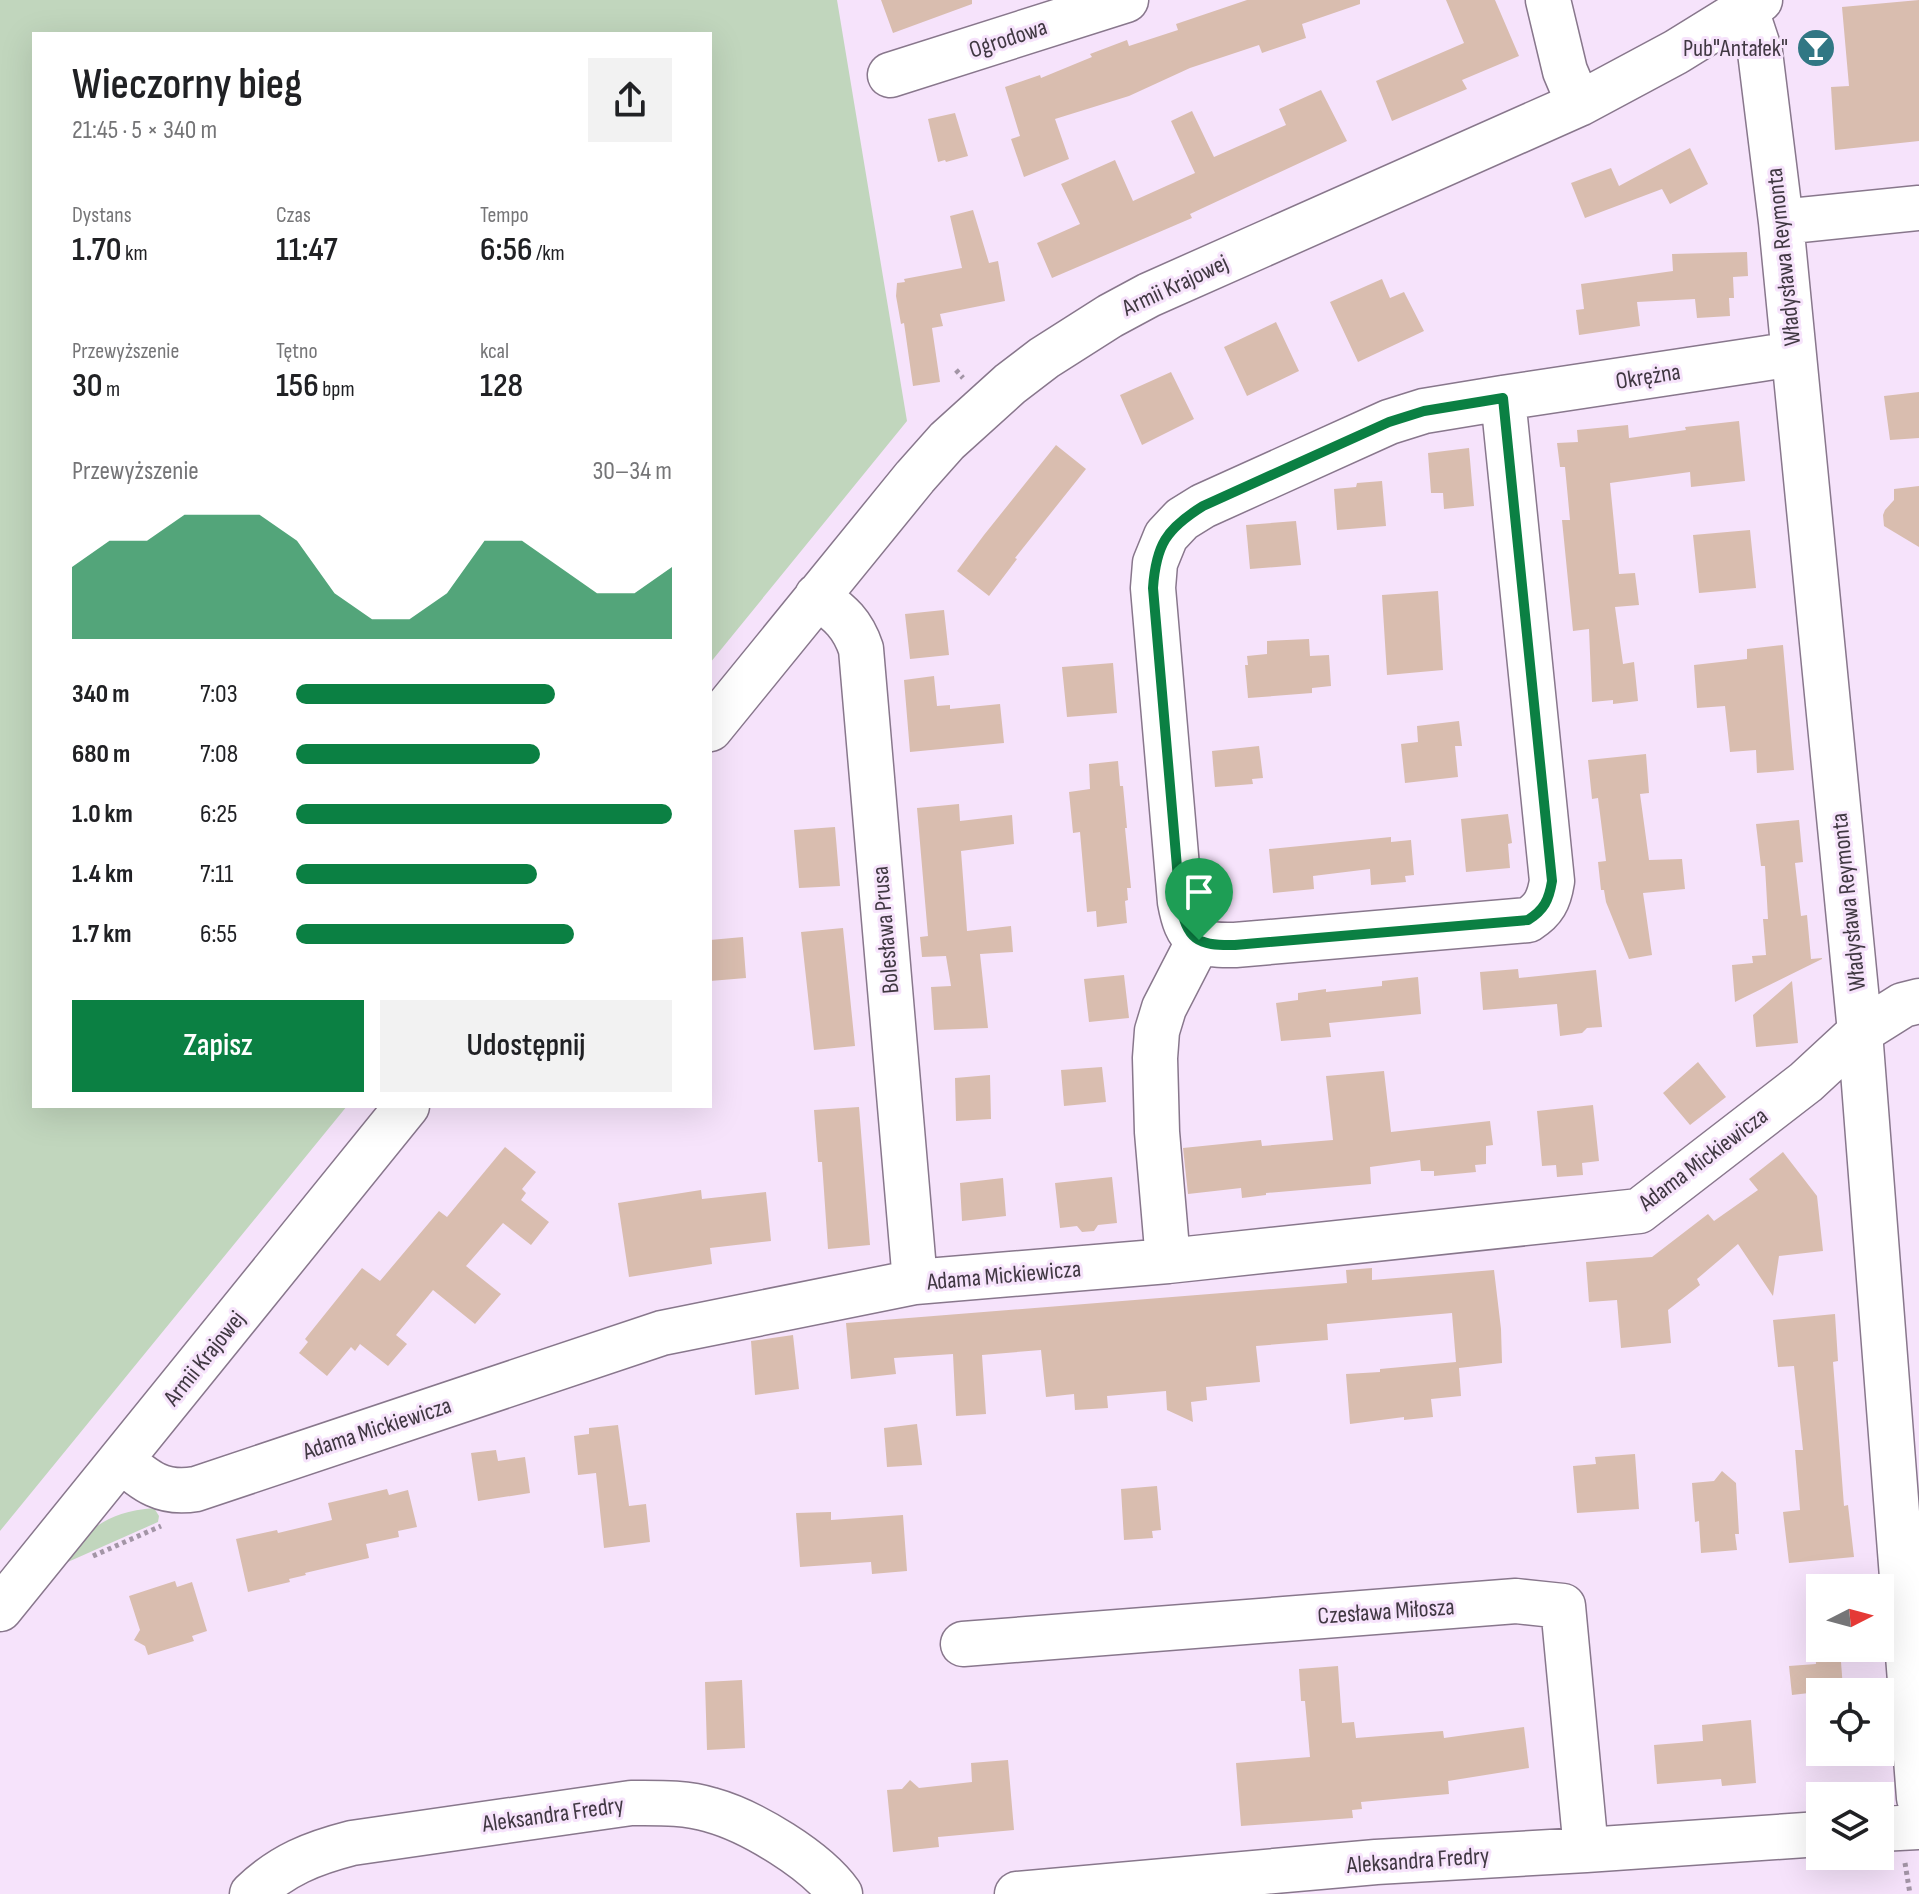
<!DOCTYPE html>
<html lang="pl">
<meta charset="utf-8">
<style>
:root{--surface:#fff;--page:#f2f2f2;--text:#202124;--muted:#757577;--accent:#0b8043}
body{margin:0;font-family:"Sofia Sans Condensed",sans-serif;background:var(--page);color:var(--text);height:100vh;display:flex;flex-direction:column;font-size:30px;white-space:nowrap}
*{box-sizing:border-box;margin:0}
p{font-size:26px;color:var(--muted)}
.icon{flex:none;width:44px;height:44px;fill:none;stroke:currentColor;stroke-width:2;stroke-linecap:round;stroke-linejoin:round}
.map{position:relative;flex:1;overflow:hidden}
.side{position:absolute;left:32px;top:32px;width:680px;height:1076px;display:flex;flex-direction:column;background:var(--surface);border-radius:0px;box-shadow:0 8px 32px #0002}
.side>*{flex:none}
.needle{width:52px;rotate:84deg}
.fabs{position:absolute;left:1806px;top:1574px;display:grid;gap:16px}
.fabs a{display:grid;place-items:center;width:88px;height:88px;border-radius:0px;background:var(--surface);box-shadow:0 8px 32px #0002;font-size:40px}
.pin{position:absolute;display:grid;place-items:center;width:68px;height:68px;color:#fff;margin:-82px -34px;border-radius:50% 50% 50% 0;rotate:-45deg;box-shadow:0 0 8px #0007}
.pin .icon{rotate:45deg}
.round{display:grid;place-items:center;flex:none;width:84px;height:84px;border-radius:0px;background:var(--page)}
.summary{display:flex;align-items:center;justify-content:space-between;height:136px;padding:0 40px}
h1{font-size:44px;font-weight:600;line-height:60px}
.metrics{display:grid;grid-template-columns:repeat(3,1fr);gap:12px;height:136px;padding:8px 40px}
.metrics div{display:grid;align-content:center}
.metrics b{font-size:34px;font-weight:600}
.metrics small{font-size:22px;font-weight:400}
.metrics p{font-size:22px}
.chart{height:224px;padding:16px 40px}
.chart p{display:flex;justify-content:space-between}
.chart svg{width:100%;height:144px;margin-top:8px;fill:var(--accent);opacity:.7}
.cta{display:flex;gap:16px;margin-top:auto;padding:16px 40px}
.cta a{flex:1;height:92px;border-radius:0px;background:var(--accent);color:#fff;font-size:32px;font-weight:600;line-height:92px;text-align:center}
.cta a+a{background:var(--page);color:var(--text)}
ul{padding:0 40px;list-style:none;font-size:26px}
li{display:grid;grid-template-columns:128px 96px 1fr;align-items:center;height:60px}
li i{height:20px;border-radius:10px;background:var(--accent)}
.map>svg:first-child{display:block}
.green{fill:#c1d6bd}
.building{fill:#d9bdaf}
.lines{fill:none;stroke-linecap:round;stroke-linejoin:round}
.minor-casing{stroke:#88778c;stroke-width:47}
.path{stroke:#a395a6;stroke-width:5;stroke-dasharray:4 4;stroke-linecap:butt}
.minor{stroke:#fff;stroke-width:44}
.route-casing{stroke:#fff;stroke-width:16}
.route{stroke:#0b8043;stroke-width:10}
.labels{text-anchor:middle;stroke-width:6;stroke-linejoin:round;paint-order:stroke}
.street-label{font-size:24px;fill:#403842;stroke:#f6e3fb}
.poi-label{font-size:24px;fill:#403842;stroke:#f6e3fb;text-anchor:end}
</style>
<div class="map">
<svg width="1919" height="1894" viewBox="0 0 1919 1894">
<rect width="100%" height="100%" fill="#f6e3fb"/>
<path class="green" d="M0 0H837L907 421 710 663V34H34V1106H347L0 1531Z
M154 1508 159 1516 158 1522 52 1569C86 1533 102 1512 154 1508Z"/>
<path class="building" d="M881 0H972V4L893 33Z
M1247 0H1360V4L1302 24 1306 38 1262 53 1259 45 1190 68 1129 96 1055 119 1069 159 1024 177 1011 139 1020 136 1005 87 1040 75 1041 78 1092 57 1090 54 1127 40 1129 46 1178 30 1176 24Z
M1446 0H1495L1519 56 1462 80 1467 89 1392 121 1376 81 1464 43Z
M1919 0V141L1835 150 1831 87 1849 86 1842 7Z
M1321 90 1347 141 1190 214 1192 218 1052 278 1037 243 1080 224 1061 184 1115 160 1133 201 1195 173 1171 121 1192 111 1214 157 1286 125 1279 109Z
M955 113 968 156 946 162 945 160 938 162 928 119Z
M1690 148 1708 184 1670 204 1662 189 1585 218 1571 183 1611 168 1619 186Z
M973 210 989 263 998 261 1005 301 940 314 943 326 932 328 940 382 913 386 904 323 901 324 896 296 897 283 905 282 904 279 962 268 950 216Z
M1747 252 1748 276 1733 277 1734 298H1729L1730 316 1697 318 1695 299 1637 302 1640 326 1579 335 1576 310 1584 309 1581 284 1673 271 1672 254Z
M1382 279 1390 298 1404 292 1424 331 1358 362 1330 302Z
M1276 322 1299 371 1247 396 1224 347Z
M1171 372 1194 419 1142 445 1120 395Z
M1919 392V438L1890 440 1884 396Z
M1739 421 1745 481 1691 487 1690 472 1610 483 1619 574 1635 573 1639 605 1615 607 1623 664 1634 662 1638 701 1613 704V700L1592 702 1589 629 1573 631 1562 520H1570L1565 467H1560L1557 443 1578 442 1577 430 1628 425 1629 438 1686 430 1685 427Z
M1056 445 1086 469 1015 558 1017 559 989 596 957 571 984 535Z
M1469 448 1474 506 1444 509 1443 493H1431L1428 453Z
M1382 481 1386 526 1337 530 1334 489 1356 487 1357 483Z
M1919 486V547L1884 526 1883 515 1885 510 1894 500V489Z
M1296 521 1301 565 1250 569 1246 525Z
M1750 530 1756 588 1699 593 1693 535Z
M1438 591 1443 670 1387 675 1382 595Z
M944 610 949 655 910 659 905 614Z
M1309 639 1310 656 1329 655 1331 686 1312 688V693L1248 698 1245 665H1248L1247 656 1267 654V641Z
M1783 645 1794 770 1757 773 1756 750 1730 752 1725 706 1697 708 1694 665 1747 659V649Z
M1113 663 1117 713 1067 717 1062 667Z
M934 676 937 706 950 705V709L1000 704 1004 743 910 752 904 680Z
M1459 721 1462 746H1455L1458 777 1405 783 1401 744 1418 742 1417 726Z
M1259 746 1263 778 1252 779 1253 784 1215 787 1212 751Z
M1646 754 1649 793 1640 794 1649 860 1682 859 1685 889 1643 893 1652 955 1629 959 1606 902 1604 890H1601L1598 862 1606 861 1598 798 1592 799 1588 760Z
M1118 761 1120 786H1123L1127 828H1125L1131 888H1127L1128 900 1125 901 1127 923 1097 927 1096 911 1087 912 1080 832 1073 833 1069 792 1090 789 1089 764Z
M959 804 960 821 1012 815 1014 844 961 851 967 931 1011 926 1013 952 980 954 988 1028 934 1030 931 987 951 986 946 956 922 957 920 937 928 936 917 808Z
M1508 814 1512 843 1508 844 1510 868 1466 872 1461 819Z
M1799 820 1803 862 1795 863 1801 916 1807 915 1811 959 1822 958V959L1735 1002 1732 965 1753 963 1752 956 1766 955 1763 919H1768L1765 866H1761L1756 824Z
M835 827 840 886 799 888 794 830Z
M1391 837V842L1411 840 1414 875 1405 876 1406 882 1371 885 1370 869 1313 876 1314 889 1273 893 1269 849Z
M843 928 855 1046 814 1050 801 932Z
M743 937 746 978 710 981V940Z
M1518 969 1519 978 1596 970 1602 1027 1587 1028 1582 1033 1560 1036 1557 1004 1483 1010 1480 972Z
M1124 975 1129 1018 1089 1022 1084 979Z
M1418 977 1421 1014 1329 1023 1331 1037 1281 1041 1276 1003 1298 1000V993L1326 989V992L1382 986V981Z
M1792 981 1798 1043 1756 1047 1753 1015Z
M1698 1062 1726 1097 1690 1125 1663 1093Z
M1102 1067 1106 1102 1064 1106 1061 1070Z
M1384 1071 1391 1132 1490 1121 1493 1145 1486 1146V1164L1475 1165 1476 1172 1434 1176V1171H1421L1420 1160 1370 1167 1371 1184 1266 1193V1195L1242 1198 1241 1188 1188 1194 1183 1148 1261 1140 1262 1146 1333 1140 1326 1076Z
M990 1075 991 1119 956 1121 955 1078Z
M1593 1105 1599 1161 1582 1163 1583 1175 1557 1177 1556 1165 1542 1166 1537 1111Z
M859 1107 870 1245 828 1249 822 1162H818L814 1110Z
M505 1147 536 1172 522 1189 526 1193 521 1200 549 1222 531 1245 503 1223 466 1266 501 1294 475 1324 433 1290 396 1335 407 1344 388 1366 360 1344 355 1351 351 1347 327 1376 299 1353 308 1342 305 1339 362 1268 380 1281 439 1211 447 1217Z
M1783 1152 1817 1196 1823 1251 1779 1256 1773 1296 1738 1244 1697 1279 1700 1285 1668 1310 1671 1343 1621 1348 1617 1300 1589 1302 1586 1262 1652 1257 1708 1214 1714 1221 1758 1190 1749 1179Z
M1112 1177 1117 1223 1098 1225 1094 1231 1082 1232 1077 1226 1060 1228 1055 1183Z
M1003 1178 1006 1216 962 1221 960 1183Z
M701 1190 702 1199 766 1192 771 1241 710 1248 712 1264 629 1277 618 1203Z
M1372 1268V1280L1494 1270 1501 1329 1502 1363 1459 1368 1461 1396 1431 1399 1433 1417 1404 1420V1417L1350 1424 1346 1374 1380 1372V1369L1456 1362 1452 1313 1327 1324 1328 1340 1256 1346 1260 1382 1206 1387 1207 1400 1191 1402 1193 1422 1167 1410 1166 1391 1107 1396 1108 1408 1075 1410 1074 1394 1046 1397 1041 1350 982 1355 986 1414 956 1416 953 1354 894 1358 896 1374 851 1379 846 1323 1347 1283 1346 1270Z
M1835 1314 1838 1361 1833 1362 1844 1506 1848 1505 1854 1557 1789 1563 1783 1512 1800 1510 1795 1450H1803L1794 1366 1778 1367 1773 1320Z
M793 1335 799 1389 755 1395 751 1341Z
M917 1424 922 1465 887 1467 884 1428Z
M618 1425 629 1506 646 1504 650 1542 604 1548 596 1473 578 1475 574 1436 589 1434V1428Z
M496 1450 498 1461 525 1457 530 1493 478 1501 471 1453Z
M1635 1454 1639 1509 1577 1513 1573 1466 1596 1464 1595 1457Z
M1722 1471 1736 1483 1739 1534H1735L1737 1550 1701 1553 1699 1521 1695 1522 1692 1483 1714 1481Z
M1157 1486 1161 1530 1152 1531 1153 1538 1124 1540 1121 1489Z
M387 1489 389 1495 408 1490 417 1527 398 1531 399 1537 366 1544 369 1558 305 1573 306 1575 289 1579 290 1582 248 1592 236 1539 277 1530 278 1533 332 1520 328 1503Z
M831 1512V1520L903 1515 907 1571 872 1574 871 1562 800 1567 796 1513Z
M175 1581 177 1587 192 1582 207 1631 192 1636 194 1641 148 1655 145 1646 134 1640 140 1630 129 1596Z
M1815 1648H1840L1843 1689 1792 1695 1789 1666 1816 1664Z
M1338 1666 1342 1723 1354 1722 1356 1738 1443 1731 1444 1738 1524 1727 1529 1768 1448 1781 1449 1794 1361 1802 1362 1809 1352 1810 1353 1818 1241 1826 1236 1763 1310 1757 1305 1701H1301L1299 1669Z
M742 1680 745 1748 707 1750 705 1682Z
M1751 1720 1756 1783 1722 1786 1721 1779 1657 1784 1654 1745 1703 1741 1702 1725Z
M1008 1760 1014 1830 938 1837 939 1847 893 1852 887 1790 902 1789 910 1780 919 1788 972 1782 971 1763Z"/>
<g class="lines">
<defs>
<path id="minor" d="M1548 0 1565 71 1579 104
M1742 12 1751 25 1760 52 1781 222 1860 1032 1919 1798
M890 75 1126 0
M1781 222 1919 208
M1503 398 1552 881C1549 900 1544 910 1528 920L1235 945C1197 946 1187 940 1180 902L1153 588 1155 563 1166 536 1182 519 1203 506 1389 422 1424 411 1503 398 1761 359 1793 354
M817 596C839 613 852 622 861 649L915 1282
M710 729 915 477 947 441 1010 384 1044 358 1110 316 1149 295 1579 104 1676 52 1760 0
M1168 1261 1157 1132 1155 1058 1157 1031 1164 1008 1199 940
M121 1460C146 1481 162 1495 196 1489L662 1333 915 1282 1168 1261 1639 1211 1806 1082 1860 1032 1903 1005 1919 1001
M0 1609 407 1106
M963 1644 1516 1601 1563 1606 1586 1850
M1880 1829 1919 1827
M252 1894C282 1865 313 1853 352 1843L631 1803C658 1803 685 1802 711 1810 751 1821 816 1860 840 1894
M1017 1894 1376 1862 1586 1850 1820 1834"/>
</defs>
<use href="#minor" class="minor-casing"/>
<path class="path" d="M956 370 963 378
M93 1556 161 1526
M1905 1863 1910 1894"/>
<use href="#minor" class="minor"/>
</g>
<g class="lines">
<defs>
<path id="route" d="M1503 398 1552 881C1549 900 1544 910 1528 920L1235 945C1197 946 1187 940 1180 902L1153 588C1156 545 1166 529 1203 506L1389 422 1424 411Z"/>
</defs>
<use href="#route" class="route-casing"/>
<use href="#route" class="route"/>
</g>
<defs>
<symbol id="bar-disc" viewBox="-11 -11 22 22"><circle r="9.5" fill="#317784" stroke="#f6e3fb"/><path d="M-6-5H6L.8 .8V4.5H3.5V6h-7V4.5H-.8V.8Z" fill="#fff"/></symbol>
</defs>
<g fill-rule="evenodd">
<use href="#bar-disc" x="1794" y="26" width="44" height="44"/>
</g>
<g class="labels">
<g class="street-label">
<text transform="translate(1008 38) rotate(-18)" y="8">Ogrodowa</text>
<text transform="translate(1783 257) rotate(-96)" y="8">Władysława Reymonta</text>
<text transform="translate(1175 285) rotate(-25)" y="8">Armii Krajowej</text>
<text transform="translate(1648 376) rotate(-9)" y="8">Okrężna</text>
<text transform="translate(1848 902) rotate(-96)" y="8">Władysława Reymonta</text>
<text transform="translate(885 930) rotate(-95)" y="8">Bolesława Prusa</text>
<text transform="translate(1703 1159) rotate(-37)" y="8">Adama Mickiewicza</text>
<text transform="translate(1004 1275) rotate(-5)" y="8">Adama Mickiewicza</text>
<text transform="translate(204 1358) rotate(-51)" y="8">Armii Krajowej</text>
<text transform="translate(377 1428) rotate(-18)" y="8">Adama Mickiewicza</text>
<text transform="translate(1386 1611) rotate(-4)" y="8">Czesława Miłosza</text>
<text transform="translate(553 1814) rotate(-8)" y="8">Aleksandra Fredry</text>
<text transform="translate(1418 1860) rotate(-4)" y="8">Aleksandra Fredry</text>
</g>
<g class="poi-label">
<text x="1788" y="56">Pub"Antałek"</text>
</g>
</g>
</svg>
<div class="fabs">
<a><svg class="needle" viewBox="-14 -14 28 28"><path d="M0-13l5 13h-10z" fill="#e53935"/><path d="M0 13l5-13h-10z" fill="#757577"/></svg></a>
<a><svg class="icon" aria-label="locate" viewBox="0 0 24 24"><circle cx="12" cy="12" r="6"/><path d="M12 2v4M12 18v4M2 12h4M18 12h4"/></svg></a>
<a><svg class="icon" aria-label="layers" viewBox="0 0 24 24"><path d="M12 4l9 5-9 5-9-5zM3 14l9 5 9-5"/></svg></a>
</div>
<div class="pin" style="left:1199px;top:940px;background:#1e9e55"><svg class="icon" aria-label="arrive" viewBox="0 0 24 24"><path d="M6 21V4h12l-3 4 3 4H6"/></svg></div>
<section class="side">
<div class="summary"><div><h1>Wieczorny bieg</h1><p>21:45 · 5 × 340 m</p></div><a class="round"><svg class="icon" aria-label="share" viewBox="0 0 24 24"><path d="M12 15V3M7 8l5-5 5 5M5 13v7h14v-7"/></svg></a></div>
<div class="metrics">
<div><p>Dystans</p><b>1.70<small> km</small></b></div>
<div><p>Czas</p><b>11:47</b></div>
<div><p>Tempo</p><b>6:56<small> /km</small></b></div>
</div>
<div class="metrics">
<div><p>Przewyższenie</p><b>30<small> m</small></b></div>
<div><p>Tętno</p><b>156<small> bpm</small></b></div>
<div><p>kcal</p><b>128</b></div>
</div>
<div class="chart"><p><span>Przewyższenie</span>30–34 m</p>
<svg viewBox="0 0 160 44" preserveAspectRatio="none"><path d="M0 44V22L10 14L20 14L30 6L40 6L50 6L60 14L70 30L80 38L90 38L100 30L110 14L120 14L130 22L140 30L150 30L160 22V44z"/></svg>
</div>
<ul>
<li><b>340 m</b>7:03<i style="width:69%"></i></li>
<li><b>680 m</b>7:08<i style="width:65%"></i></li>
<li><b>1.0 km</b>6:25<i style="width:100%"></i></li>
<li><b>1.4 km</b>7:11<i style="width:64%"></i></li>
<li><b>1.7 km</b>6:55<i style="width:74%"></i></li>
</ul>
<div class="cta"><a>Zapisz</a><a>Udostępnij</a></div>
</section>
</div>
